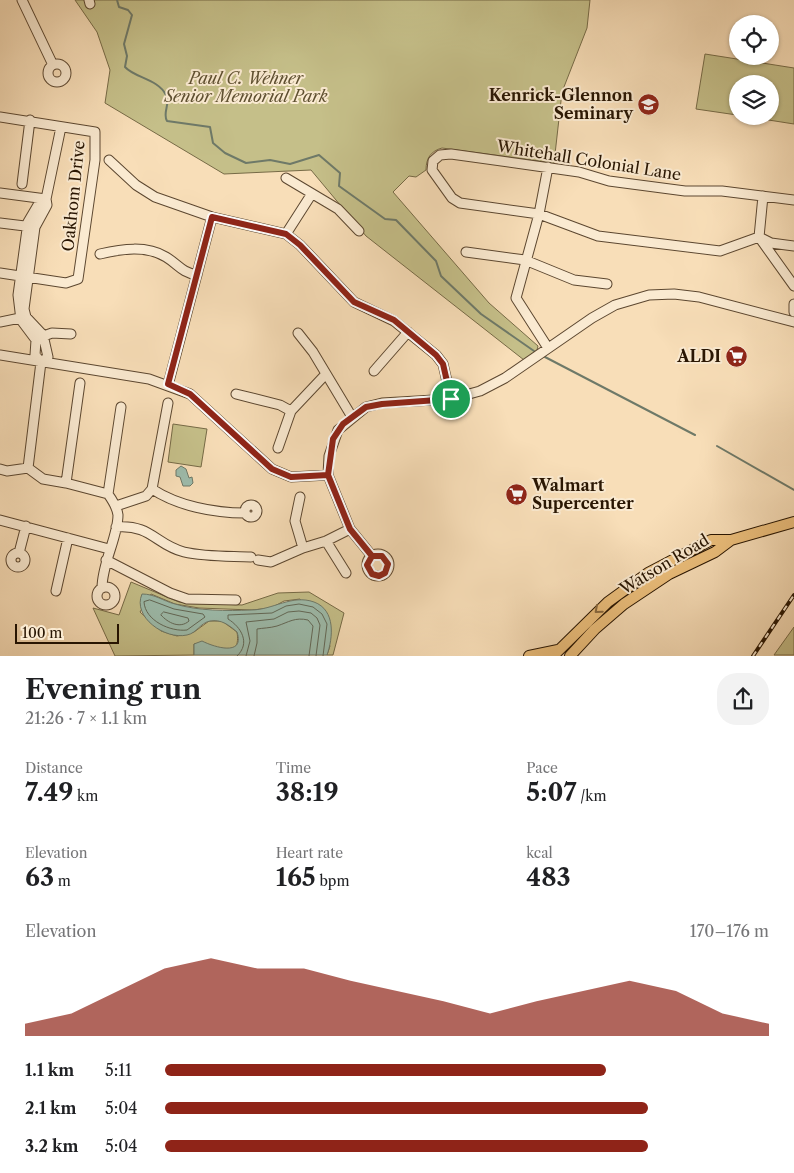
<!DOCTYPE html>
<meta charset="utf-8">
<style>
:root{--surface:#fff;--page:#f2f2f2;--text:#202124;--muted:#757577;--accent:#8f2418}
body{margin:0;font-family:"Libre Caslon Text",serif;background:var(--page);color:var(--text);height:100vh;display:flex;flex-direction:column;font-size:19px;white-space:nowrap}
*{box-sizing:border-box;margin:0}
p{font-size:16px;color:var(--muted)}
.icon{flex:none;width:28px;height:28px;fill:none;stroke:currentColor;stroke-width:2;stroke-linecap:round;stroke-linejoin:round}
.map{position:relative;height:656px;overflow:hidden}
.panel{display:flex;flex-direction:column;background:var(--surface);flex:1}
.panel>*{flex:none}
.tools{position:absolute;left:729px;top:15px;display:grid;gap:10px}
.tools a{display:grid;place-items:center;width:50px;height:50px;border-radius:50%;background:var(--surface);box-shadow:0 1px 4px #0004;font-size:25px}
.scale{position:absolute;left:15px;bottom:12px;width:104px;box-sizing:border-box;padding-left:5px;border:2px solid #281502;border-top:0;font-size:14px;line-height:18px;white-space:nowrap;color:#281502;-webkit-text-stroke:4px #faead1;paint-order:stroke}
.pin{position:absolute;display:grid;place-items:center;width:42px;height:42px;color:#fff;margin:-21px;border:2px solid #fff;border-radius:50%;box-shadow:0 1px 5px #0007}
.round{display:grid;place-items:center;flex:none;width:52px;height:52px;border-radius:20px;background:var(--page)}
.overview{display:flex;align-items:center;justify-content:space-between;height:85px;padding:0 25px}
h1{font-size:28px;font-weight:700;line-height:38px}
.figures{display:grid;grid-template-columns:repeat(3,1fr);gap:8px;height:85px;padding:5px 25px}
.figures div{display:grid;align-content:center}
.figures b{font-size:25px;font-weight:700}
.figures small{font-size:14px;font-weight:400}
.figures p{font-size:14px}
.chart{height:140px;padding:10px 25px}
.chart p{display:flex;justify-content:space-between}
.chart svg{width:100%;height:90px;margin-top:5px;fill:var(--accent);opacity:.7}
ul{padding:0 25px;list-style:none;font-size:16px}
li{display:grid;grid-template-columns:80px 60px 1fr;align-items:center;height:38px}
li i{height:12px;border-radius:6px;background:var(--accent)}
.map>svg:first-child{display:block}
.green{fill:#c5bf89;stroke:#766a46}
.water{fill:#9dbcac;stroke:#6e7968}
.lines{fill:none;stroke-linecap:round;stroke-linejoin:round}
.shore{stroke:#626857;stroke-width:1}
.stream{stroke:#6e7968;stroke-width:2}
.minor-casing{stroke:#5c4730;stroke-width:11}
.major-casing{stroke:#281502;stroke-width:12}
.minor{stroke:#faead1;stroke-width:9}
.major{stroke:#ecbf7c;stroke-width:10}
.rail-casing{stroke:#281502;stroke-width:4}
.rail{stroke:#faead1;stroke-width:2;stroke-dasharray:5.5;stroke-linecap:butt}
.oneway{stroke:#8a6a3f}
.route-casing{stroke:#fff;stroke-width:10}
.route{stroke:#8f2418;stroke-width:6}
.labels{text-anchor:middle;stroke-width:4;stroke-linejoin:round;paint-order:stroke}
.park-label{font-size:16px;font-style:italic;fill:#5f5031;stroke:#faead1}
.poi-label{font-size:16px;font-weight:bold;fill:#281502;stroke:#faead1;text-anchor:end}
.street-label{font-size:16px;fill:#281502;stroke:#faead1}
</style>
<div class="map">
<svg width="794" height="656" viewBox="0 0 794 656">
<rect width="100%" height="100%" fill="#f8deb8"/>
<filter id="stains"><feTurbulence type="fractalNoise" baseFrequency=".004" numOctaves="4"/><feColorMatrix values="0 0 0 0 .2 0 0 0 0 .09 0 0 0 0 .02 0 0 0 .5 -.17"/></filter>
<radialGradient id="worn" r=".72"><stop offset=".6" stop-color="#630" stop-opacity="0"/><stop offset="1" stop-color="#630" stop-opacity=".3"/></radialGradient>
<path class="green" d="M75 0H590L587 28 562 92 554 163 442 148C431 151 426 158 426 170L416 177 409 176 393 192 489 303 538 346 537 350 524 360 366 236 311 170 224 174 105 103 110 70 97 32Z
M705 54 794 68V124L743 116H770V84H738L737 115 696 109Z
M173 424 207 429 201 467 168 462Z
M131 582 179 602 242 605 278 593 309 592 344 613 333 655H327L330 646 300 599 284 601 271 608 252 610 199 608 175 604 151 594 140 612 161 631 177 636 194 632 209 621H222L237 632C239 643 236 656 222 652 218 651 215 647 211 646 206 644 200 645 194 644V655L115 656 93 608 119 615Z
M794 627V655H774Z"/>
<path class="water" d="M181 466 186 469 189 478 192 477 193 483 190 486H183L180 477 176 476V470Z
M142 594C155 594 163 601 175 604 198 611 227 611 251 610 273 610 292 594 314 602 336 610 333 638 327 655H194V644L202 641C216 648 245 656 237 632 229 625 221 619 210 621 200 623 197 633 187 635 165 640 132 617 142 594Z"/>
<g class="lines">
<path class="shore" d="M150 600 174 609 203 614 205 617 187 630C171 632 145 621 144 602Z
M164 612 188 618 189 621C180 629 168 623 161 615Z
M237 656C251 643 241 627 228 619V615L272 613 286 606 299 604 313 607 322 614 327 624 323 656
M246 656 250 641 246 622 274 619 288 612 299 611 311 613 317 618 320 625 316 656
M254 656 257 643V629C263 628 270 628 277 626 289 622 295 617 308 620L313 626 309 656"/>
<path class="stream" d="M117 0 119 7 128 10 132 15 124 44 127 56 125 67C135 78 158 79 166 95 171 103 162 113 167 121L210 127 213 143 225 153 246 163 270 160 290 164 319 155 340 173 339 186 385 219 396 220 436 261 441 276 481 314 534 351
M545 357 695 435
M717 446 794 490"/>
<defs>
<path id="minor" d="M22 0 53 65
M89 0 90 4
M48 73a9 9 0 1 1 18 0a9 9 0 1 1-18 0Z
M0 117 95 132V160L78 279 66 283 0 273
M109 160 136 185 155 197 212 217 286 234 300 245 354 302 394 321 436 355 443 364 451 399
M548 167 539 214 516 298 548 348
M286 178 338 209 359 231
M22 184 30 120
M0 193 46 199
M763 196 759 237 794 286
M46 199 38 205 28 222 18 295 21 320 36 340 35 355 41 362 48 357 43 335 26 317 24 309 35 227 47 205 46 199 61 127
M794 200 722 191H685L609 181 579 172 451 154 440 155 433 161 432 170 452 198 460 203 539 214 598 236 720 251 759 237 771 243 794 246
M0 223 33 227
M286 234 311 195
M466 252 525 260 574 280 607 284
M100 254C122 249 146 245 166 257 179 265 181 272 197 275
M794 304V312
M0 322 20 318
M298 333 313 352 352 417
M38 338 52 333 71 334
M0 355 149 379 190 394 272 469 291 477 328 475
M374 371 408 332
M80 383 66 483 108 494C113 501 117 507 118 515 118 537 102 563 102 588
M168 385 212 217
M236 394 280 405 291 411
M278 448 291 411 325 375
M28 468 41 362
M0 469 7 471 28 468 43 479 66 483
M152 489C178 506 214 513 245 513
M108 494 121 407
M300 497 295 521 303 548
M245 511a6 6 0 1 1 12 0a6 6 0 1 1-12 0Z
M116 506 146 496 152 489 168 403
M0 520 109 549
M116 527C151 524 156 545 184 552 206 557 229 556 251 557
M326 541 346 573
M11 560a7 7 0 1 1 14 0a7 7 0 1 1-14 0Z
M19 553 26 526
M367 565a11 11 0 1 1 22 0a11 11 0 1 1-22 0Z
M372 556 350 529 328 475 329 456 338 430 366 407 382 403 451 399 480 391 505 378 592 318 615 305 649 295 674 294 699 297 794 322
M106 560 170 593 187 599 236 600
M258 560 271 562 303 548 326 541 350 529
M97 596a9 9 0 1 1 18 0a9 9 0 1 1-18 0Z
M56 591 68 538"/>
<path id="major" d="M529 656 558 650
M553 656 608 602 648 573 711 540H731
M570 656 595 629 624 604 669 574 715 552 731 540 794 522"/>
</defs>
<use href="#minor" class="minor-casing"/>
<use href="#major" class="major-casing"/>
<use href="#minor" class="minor"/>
<use href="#major" class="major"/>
<defs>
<path id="rail" d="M753 656 794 595"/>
</defs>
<use href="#rail" class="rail-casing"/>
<use href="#rail" class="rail"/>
</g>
<defs><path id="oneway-chevron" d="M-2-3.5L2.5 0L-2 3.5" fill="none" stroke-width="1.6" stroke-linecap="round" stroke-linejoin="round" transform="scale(1.25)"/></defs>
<use class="oneway" href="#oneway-chevron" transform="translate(598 610) rotate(139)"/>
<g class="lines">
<defs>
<path id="route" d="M451 399 443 364 436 355 394 320 354 302 300 245 286 234 212 217 168 384 190 394 272 469 291 477 328 475 350 529 372 556 367 565 372 574 379 576 385 573 388 564 382 556H372L350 529 328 475 333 439 343 424 366 407 382 404 451 399"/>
</defs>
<use href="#route" class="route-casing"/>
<use href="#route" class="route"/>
</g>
<defs>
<symbol id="school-disc" viewBox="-11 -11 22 22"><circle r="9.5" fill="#8f2418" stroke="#faead1"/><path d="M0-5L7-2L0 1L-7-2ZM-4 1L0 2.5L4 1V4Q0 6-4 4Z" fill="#fff"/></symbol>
<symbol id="supermarket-disc" viewBox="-11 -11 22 22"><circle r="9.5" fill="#8f2418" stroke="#faead1"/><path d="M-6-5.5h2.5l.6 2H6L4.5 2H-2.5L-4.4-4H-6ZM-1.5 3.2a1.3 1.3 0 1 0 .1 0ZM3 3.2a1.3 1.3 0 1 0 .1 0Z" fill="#fff"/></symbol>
</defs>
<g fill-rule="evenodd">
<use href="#school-disc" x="636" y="92" width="25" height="25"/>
<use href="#supermarket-disc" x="724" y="344" width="25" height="25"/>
<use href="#supermarket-disc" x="504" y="482" width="25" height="25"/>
</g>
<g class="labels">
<g class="park-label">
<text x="246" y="84">Paul C. Wehner<tspan x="246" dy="18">Senior Memorial Park</tspan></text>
</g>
<g class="poi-label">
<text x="633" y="101">Kenrick-Glennon<tspan x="633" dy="18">Seminary</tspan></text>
<text x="721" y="362">ALDI</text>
<text x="532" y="491" text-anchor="start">Walmart<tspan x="532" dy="18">Supercenter</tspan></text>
</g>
<g class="street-label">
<text transform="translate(589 160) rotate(9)" y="6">Whitehall Colonial Lane</text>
<text transform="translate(73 196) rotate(-84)" y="6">Oakhom Drive</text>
<text transform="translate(664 564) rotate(-31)" y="6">Watson Road</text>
</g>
</g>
<rect width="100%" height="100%" filter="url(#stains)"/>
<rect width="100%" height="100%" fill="url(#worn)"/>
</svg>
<div class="tools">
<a><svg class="icon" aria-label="locate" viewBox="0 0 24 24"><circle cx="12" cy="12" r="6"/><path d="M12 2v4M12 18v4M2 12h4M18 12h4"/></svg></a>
<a><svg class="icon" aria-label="layers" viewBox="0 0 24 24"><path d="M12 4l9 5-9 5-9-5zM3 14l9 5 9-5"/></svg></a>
</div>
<div class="scale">100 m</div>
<div class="pin" style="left:451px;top:399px;background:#1e9e55"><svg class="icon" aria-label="arrive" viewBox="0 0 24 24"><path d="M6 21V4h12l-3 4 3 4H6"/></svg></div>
</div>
<section class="panel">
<div class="overview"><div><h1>Evening run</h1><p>21:26 · 7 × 1.1 km</p></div><a class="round"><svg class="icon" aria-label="share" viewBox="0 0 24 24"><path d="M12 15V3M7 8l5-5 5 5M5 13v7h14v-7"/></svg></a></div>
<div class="figures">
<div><p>Distance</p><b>7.49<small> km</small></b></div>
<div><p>Time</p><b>38:19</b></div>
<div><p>Pace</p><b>5:07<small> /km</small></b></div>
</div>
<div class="figures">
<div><p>Elevation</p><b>63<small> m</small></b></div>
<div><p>Heart rate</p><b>165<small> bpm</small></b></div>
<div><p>kcal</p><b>483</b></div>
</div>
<div class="chart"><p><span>Elevation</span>170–176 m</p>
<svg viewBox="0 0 160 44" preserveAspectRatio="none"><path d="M0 44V38L10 33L20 22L30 11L40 6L50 11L60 11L70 17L80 22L90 27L100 33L110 27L120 22L130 17L140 22L150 33L160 38V44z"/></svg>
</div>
<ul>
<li><b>1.1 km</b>5:11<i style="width:73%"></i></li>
<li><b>2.1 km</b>5:04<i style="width:80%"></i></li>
<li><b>3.2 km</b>5:04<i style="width:80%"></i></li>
</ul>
</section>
